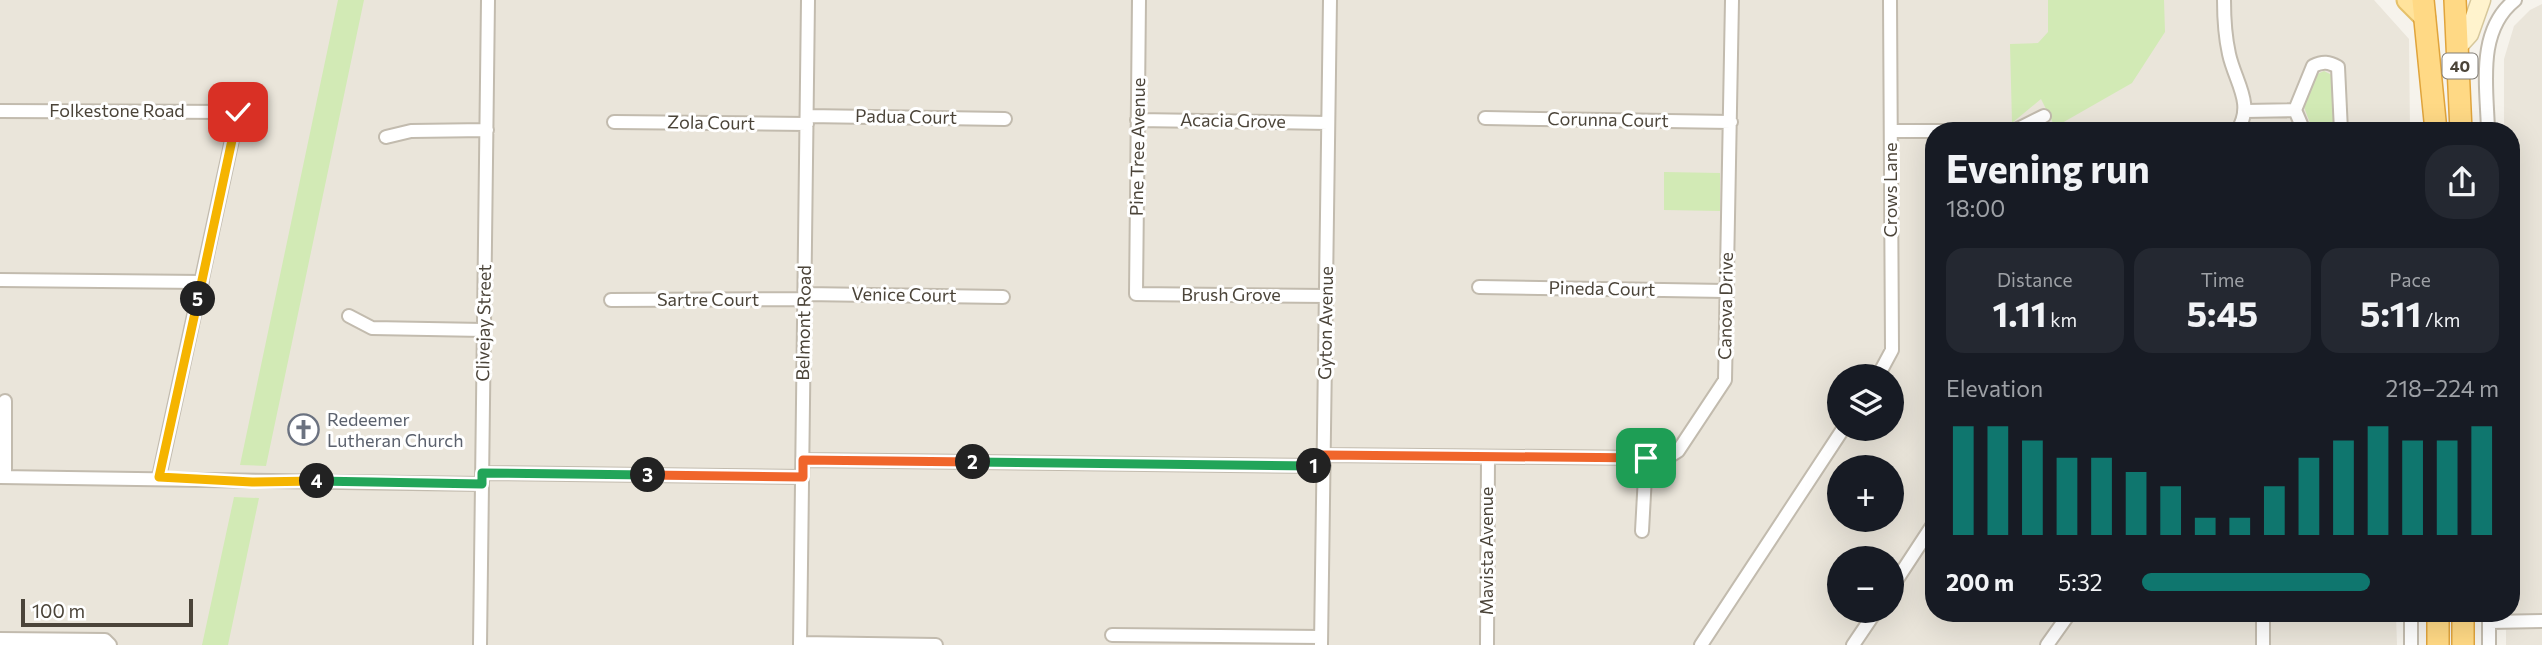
<!DOCTYPE html>
<meta charset="utf-8">
<style>
:root{--surface:#171b24;--page:#242831;--text:#f1f3f6;--muted:#9ea1a6;--accent:#0f766e}
body{margin:0;font-family:Commissioner,sans-serif;background:var(--page);color:var(--text);height:100vh;display:flex;flex-direction:column;font-size:26px;white-space:nowrap}
*{box-sizing:border-box;margin:0}
p{font-size:23px;color:var(--muted)}
.icon{flex:none;width:38px;height:38px;fill:none;stroke:currentColor;stroke-width:2;stroke-linecap:round;stroke-linejoin:round}
.map{position:relative;flex:1;overflow:hidden}
.drawer{position:absolute;left:1925px;top:122px;width:595px;height:500px;display:flex;flex-direction:column;background:var(--surface);border-radius:28px;box-shadow:0 7px 28px #0002}
.drawer>*{flex:none}
.buttons{position:absolute;left:1827px;top:364px;display:grid;gap:14px}
.buttons a{display:grid;place-items:center;width:77px;height:77px;border-radius:50%;background:var(--surface);box-shadow:0 7px 28px #0002;font-size:35px}
.scale{position:absolute;left:21px;bottom:18px;width:172px;box-sizing:border-box;padding-left:7px;border:4px solid #4b4439;border-top:0;font-size:19px;line-height:24px;white-space:nowrap;color:#4b4439;-webkit-text-stroke:5px #fff;paint-order:stroke}
.pin{position:absolute;display:grid;place-items:center;width:60px;height:60px;color:#fff;margin:-30px;border-radius:14px;box-shadow:0 4px 10px #0006}
.km{position:absolute;width:35px;height:35px;margin:-18px;border-radius:50%;background:#222;color:#fff;font-size:19px;line-height:35px;text-align:center}
.round{display:grid;place-items:center;flex:none;width:74px;height:74px;border-radius:28px;background:var(--page)}
.summary{display:flex;align-items:center;justify-content:space-between;height:119px;padding:0 21px}
h1{font-size:38px;font-weight:700;line-height:52px}
.metrics{display:grid;grid-template-columns:repeat(3,1fr);gap:10px;height:119px;padding:7px 21px}
.metrics div{display:grid;align-content:center;border-radius:18px;background:var(--page);text-align:center}
.metrics b{font-size:35px;font-weight:700}
.metrics small{font-size:19px;font-weight:400}
.metrics p{font-size:19px}
.chart{height:196px;padding:14px 21px}
.chart p{display:flex;justify-content:space-between}
.chart svg{width:100%;height:126px;margin-top:7px;stroke:var(--accent);stroke-width:6}
ul{padding:0 21px;list-style:none;font-size:23px}
li{display:grid;grid-template-columns:112px 84px 1fr;align-items:center;height:52px}
li i{height:18px;border-radius:9px;background:var(--accent)}
.map>svg:first-child{display:block}
.residential{fill:#eae5da;fill-rule:evenodd}
.green{fill:#d2eab5}
.lines{fill:none;stroke-linecap:round;stroke-linejoin:round}
.minor-casing{stroke:#c2bbae;stroke-width:16}
.secondary-casing{stroke:#d6c79b;stroke-width:21}
.primary-casing{stroke:#e6c16a;stroke-width:23}
.trunk-casing{stroke:#e0a43c;stroke-width:24}
.minor{stroke:#fff;stroke-width:12}
.secondary{stroke:#fff3cd;stroke-width:18}
.primary{stroke:#ffe39c;stroke-width:19}
.trunk{stroke:#ffd985;stroke-width:21}
.split-1-casing{stroke:#fff;stroke-width:14}
.split-2-casing{stroke:#fff;stroke-width:14}
.split-3-casing{stroke:#fff;stroke-width:14}
.split-4-casing{stroke:#fff;stroke-width:14}
.split-5-casing{stroke:#fff;stroke-width:14}
.split-6-casing{stroke:#fff;stroke-width:14}
.split-1{stroke:#f0652b;stroke-width:9}
.split-2{stroke:#22a559;stroke-width:9}
.split-3{stroke:#f0652b;stroke-width:9}
.split-4{stroke:#22a559;stroke-width:9}
.split-5{stroke:#f5b400;stroke-width:9}
.split-6{stroke:#f5b400;stroke-width:9}
.labels{text-anchor:middle;stroke-width:6;stroke-linejoin:round;paint-order:stroke}
.shield{fill:#fff;stroke:#817c74;stroke-width:2}
.shield-label{font-size:16px;font-weight:bold;fill:#4b4439}
.street-label{font-size:18px;fill:#4b4439;stroke:#fff}
.worship-label{font-size:18px;fill:#5b616d;stroke:#fff;text-anchor:start}
</style>
<div class="map">
<svg width="2542" height="645" viewBox="0 0 2542 645">
<rect width="100%" height="100%" fill="#f6f3ec"/>
<path class="residential" d="M0 0H2374L2409 39 2410 131H1934V614H2396L2397 645H0ZM1839 376H1892V429H1839ZM1839 467H1892V520H1839ZM1839 558H1892V611H1839Z
M2542 4V645H2506V614H2511V131H2504V59L2514 26 2530 10Z"/>
<path class="green" d="M338 0H364L266 466 240 465Z
M2048 0H2164L2165 32 2132 83 2055 127 2041 99 2012 123 2010 44 2038 43 2048 32Z
M2324 71 2334 76 2335 131H2313L2304 107 2315 75Z
M1664 172 1720 173V211L1664 210Z
M234 497 259 498 228 645H202Z"/>
<g class="lines">
<defs>
<path id="minor" d="M1139 0 1136 294 1327 296
M2224 0C2224 18 2225 36 2229 54 2235 82 2255 104 2237 131
M2295 110 2313 66C2323 61 2329 62 2338 67L2341 131
M2295 110 2304 131
M0 111 238 112 159 477
M2245 111 2295 110
M807 116 1005 119
M1485 118 1731 122
M1137 120 1328 123
M614 122 807 124
M1891 131H2014L2044 116
M2488 131C2487 87 2476 31 2515 0
M386 137 411 131 487 130
M0 280 202 282
M1479 287 1725 291
M805 294 1003 297
M611 300 805 299
M349 316 372 328 484 330
M1878 376 1892 350 1890 0
M1324 455 1646 458 1670 456 1678 451 1725 380 1732 0
M803 460 1324 466
M482 473 802 477
M0 477 482 484
M5 477V401
M1642 531 1646 458
M1892 587 1934 523
M2263 614V645
M2411 614V645
M2489 622 2542 621
M1112 635 1321 637
M0 639 105 640 110 645
M800 643 936 645
M480 645 488 0
M800 645 808 0
M1321 645 1330 0
M1487 645 1488 457
M1701 645 1843 429
M1853 645 1876 611
M2047 645 2069 614
M2489 645V615"/>
<path id="secondary" d="M2459 45 2469 34 2481 0"/>
<path id="primary" d="M2407 0 2425 18"/>
<path id="trunk" d="M2423 0 2436 131
M2455 0 2461 131
M2438 614V645
M2463 645V614"/>
</defs>
<use href="#minor" class="minor-casing"/>
<use href="#secondary" class="secondary-casing"/>
<use href="#primary" class="primary-casing"/>
<use href="#trunk" class="trunk-casing"/>
<use href="#minor" class="minor"/>
<use href="#secondary" class="secondary"/>
<use href="#primary" class="primary"/>
<use href="#trunk" class="trunk"/>
</g>
<g class="lines">
<defs>
<path id="split-1" d="M1314 466H1324V455L1646 458"/>
<path id="split-2" d="M973 462 1314 466"/>
<path id="split-3" d="M648 475 803 477V460L973 462"/>
<path id="split-4" d="M317 481 482 484V473L648 475"/>
<path id="split-5" d="M198 299 159 477 252 482 317 481"/>
<path id="split-6" d="M198 299 238 112"/>
</defs>
<use href="#split-1" class="split-1-casing"/>
<use href="#split-2" class="split-2-casing"/>
<use href="#split-3" class="split-3-casing"/>
<use href="#split-4" class="split-4-casing"/>
<use href="#split-5" class="split-5-casing"/>
<use href="#split-6" class="split-6-casing"/>
<use href="#split-1" class="split-1"/>
<use href="#split-2" class="split-2"/>
<use href="#split-3" class="split-3"/>
<use href="#split-4" class="split-4"/>
<use href="#split-5" class="split-5"/>
<use href="#split-6" class="split-6"/>
</g>
<defs>
<symbol id="church-ring" viewBox="-11 -11 22 22"><circle r="9.5" fill="#fff" stroke="#6b7280" stroke-width="1.5"/><path d="M-1.2-6h2.4v3.5h3.3v2.4h-3.3V6h-2.4V-.1h-3.3v-2.4h3.3Z" fill="#6b7280"/></symbol>
</defs>
<g fill-rule="evenodd">
<use href="#church-ring" x="286" y="412" width="35" height="35"/>
</g>
<g class="labels">
<rect class="shield" x="2442.5" y="53.5" width="35" height="25" rx="5"/>
<g class="shield-label">
<text x="2460" y="72">40</text>
</g>
<g class="street-label">
<text x="117" y="117">Folkestone Road</text>
<text transform="translate(906 117) rotate(1)" y="6">Padua Court</text>
<text transform="translate(1608 120) rotate(1)" y="6">Corunna Court</text>
<text transform="translate(1233 121) rotate(1)" y="6">Acacia Grove</text>
<text transform="translate(711 123) rotate(1)" y="6">Zola Court</text>
<text transform="translate(1138 147) rotate(-89)" y="6">Pine Tree Avenue</text>
<text transform="translate(1891 190) rotate(-90)" y="6">Crows Lane</text>
<text transform="translate(1602 289) rotate(1)" y="6">Pineda Court</text>
<text transform="translate(904 295) rotate(1)" y="6">Venice Court</text>
<text x="1231" y="301">Brush Grove</text>
<text x="708" y="306">Sartre Court</text>
<text transform="translate(1726 306) rotate(-89)" y="6">Canova Drive</text>
<text transform="translate(484 323) rotate(-89)" y="6">Clivejay Street</text>
<text transform="translate(804 323) rotate(-89)" y="6">Belmont Road</text>
<text transform="translate(1326 323) rotate(-89)" y="6">Gyton Avenue</text>
<text transform="translate(1487 551) rotate(-90)" y="6">Mavista Avenue</text>
</g>
<g class="worship-label">
<text x="327" y="426">Redeemer<tspan x="327" dy="21">Lutheran Church</tspan></text>
</g>
</g>
</svg>
<div class="buttons">
<a><svg class="icon" aria-label="layers" viewBox="0 0 24 24"><path d="M12 4l9 5-9 5-9-5zM3 14l9 5 9-5"/></svg></a>
<a>+</a>
<a>−</a>
</div>
<div class="scale">100 m</div>
<div class="pin" style="left:1646px;top:458px;background:#1e9e55"><svg class="icon" aria-label="arrive" viewBox="0 0 24 24"><path d="M6 21V4h12l-3 4 3 4H6"/></svg></div>
<div class="pin" style="left:238px;top:112px;background:#d93025"><svg class="icon" aria-label="check" viewBox="0 0 24 24"><path d="M5 12l5 5 9-10"/></svg></div>
<b class="km" style="left:1314px;top:466px">1</b>
<b class="km" style="left:973px;top:462px">2</b>
<b class="km" style="left:648px;top:475px">3</b>
<b class="km" style="left:317px;top:481px">4</b>
<b class="km" style="left:198px;top:299px">5</b>
<section class="drawer">
<div class="summary"><div><h1>Evening run</h1><p>18:00</p></div><a class="round"><svg class="icon" aria-label="share" viewBox="0 0 24 24"><path d="M12 15V3M7 8l5-5 5 5M5 13v7h14v-7"/></svg></a></div>
<div class="metrics">
<div><p>Distance</p><b>1.11<small> km</small></b></div>
<div><p>Time</p><b>5:45</b></div>
<div><p>Pace</p><b>5:11<small> /km</small></b></div>
</div>
<div class="chart"><p><span>Elevation</span>218–224 m</p>
<svg viewBox="0 0 160 44" preserveAspectRatio="none"><path d="M5 44V6M15 44V6M25 44V11M35 44V17M45 44V17M55 44V22M65 44V27M75 44V38M85 44V38M95 44V27M105 44V17M115 44V11M125 44V6M135 44V11M145 44V11M155 44V6"/></svg>
</div>
<ul>
<li><b>200 m</b>5:32<i style="width:64%"></i></li>
</ul>
</section>
</div>
